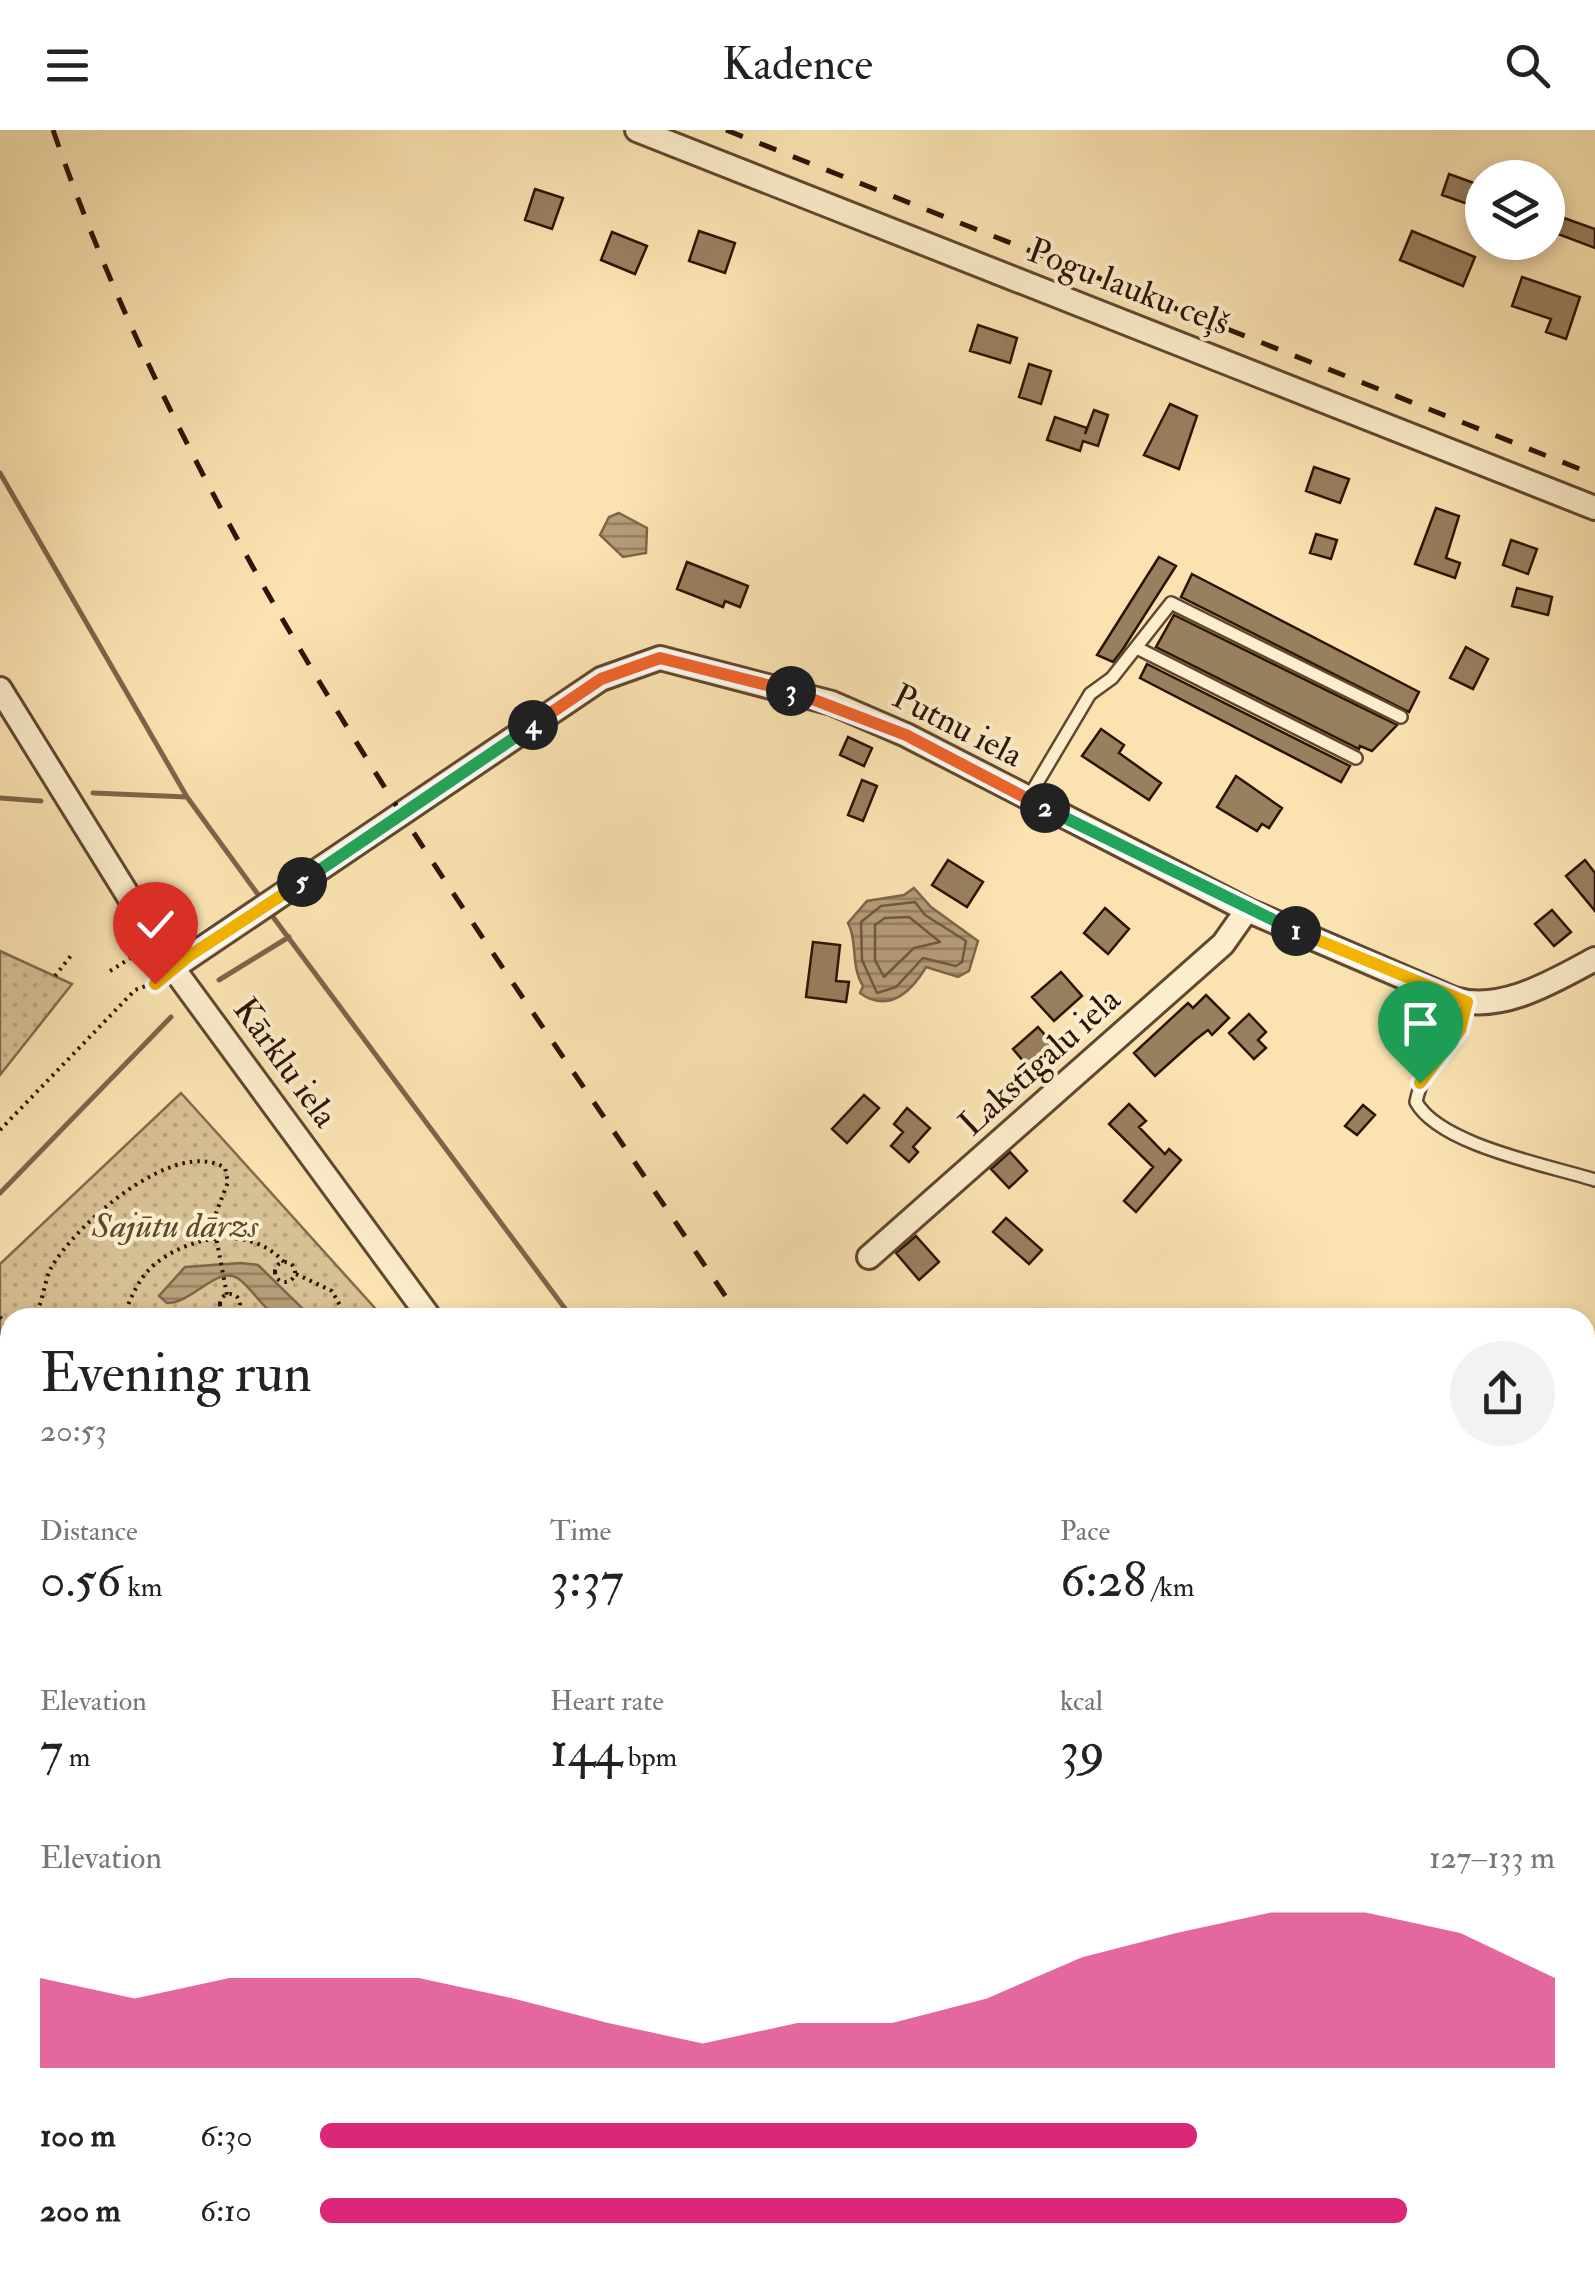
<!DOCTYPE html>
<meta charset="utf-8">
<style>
:root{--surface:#fff;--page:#f2f2f2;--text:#222;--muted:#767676;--accent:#db2777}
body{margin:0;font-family:"IM FELL Double Pica",serif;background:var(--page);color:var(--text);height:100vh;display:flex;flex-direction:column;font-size:38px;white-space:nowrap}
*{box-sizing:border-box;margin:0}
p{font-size:32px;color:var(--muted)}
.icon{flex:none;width:55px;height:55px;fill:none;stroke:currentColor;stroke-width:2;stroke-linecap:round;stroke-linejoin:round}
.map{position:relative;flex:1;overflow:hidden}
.sheet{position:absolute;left:0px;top:1178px;width:1595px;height:962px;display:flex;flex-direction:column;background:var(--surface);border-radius:30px 30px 0 0;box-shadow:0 5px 15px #0003}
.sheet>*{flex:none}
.tools{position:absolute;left:1465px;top:30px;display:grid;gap:20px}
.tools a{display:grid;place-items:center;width:100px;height:100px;border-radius:50%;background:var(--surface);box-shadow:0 5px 15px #0003;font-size:50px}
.pin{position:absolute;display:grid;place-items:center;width:85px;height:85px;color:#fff;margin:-102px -42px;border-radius:50% 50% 50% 0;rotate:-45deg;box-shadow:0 0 10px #0007}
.pin .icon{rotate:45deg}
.km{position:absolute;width:50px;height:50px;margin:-25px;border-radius:50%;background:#222;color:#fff;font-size:28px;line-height:50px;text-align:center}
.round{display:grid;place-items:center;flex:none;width:105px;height:105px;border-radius:52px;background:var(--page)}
.headline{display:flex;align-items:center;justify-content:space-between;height:170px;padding:0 40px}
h1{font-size:55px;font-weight:600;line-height:75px}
.figures{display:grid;grid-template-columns:repeat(3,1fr);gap:15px;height:170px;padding:10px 40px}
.figures div{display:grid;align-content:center}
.figures b{font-size:50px;font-weight:600}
.figures small{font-size:28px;font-weight:400}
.figures p{font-size:28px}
.chart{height:280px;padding:20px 40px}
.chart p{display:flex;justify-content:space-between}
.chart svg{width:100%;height:180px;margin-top:10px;fill:var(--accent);opacity:.7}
ul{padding:0 40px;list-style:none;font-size:32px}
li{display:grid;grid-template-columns:160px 120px 1fr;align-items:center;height:75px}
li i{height:25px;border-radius:12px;background:var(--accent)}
header{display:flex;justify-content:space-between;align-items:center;height:130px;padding:0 40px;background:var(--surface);font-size:45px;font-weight:600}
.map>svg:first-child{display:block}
.grass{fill:url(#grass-dots);stroke:#826a4c;stroke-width:2.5}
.forest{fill:url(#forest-crowns);stroke:#826a4c;stroke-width:2.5}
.water{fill:url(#water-rules);stroke:#7e6549;stroke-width:2.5}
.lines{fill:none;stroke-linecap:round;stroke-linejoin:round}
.shore{stroke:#70583e;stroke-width:2.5}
.stream{stroke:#7e6549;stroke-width:5}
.river{stroke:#b49c77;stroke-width:32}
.building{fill:#987f5e;stroke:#2d1305;stroke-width:2.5}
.service-casing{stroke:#604730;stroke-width:16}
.minor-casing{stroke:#604730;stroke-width:28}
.path{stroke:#2d1305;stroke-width:4;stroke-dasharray:2.5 5;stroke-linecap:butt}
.service{stroke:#fcedcc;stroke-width:11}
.minor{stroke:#fcedcc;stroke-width:22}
.rail{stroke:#2d1305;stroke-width:5;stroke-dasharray:18 18;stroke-linecap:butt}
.split-1-casing{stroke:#fff;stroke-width:20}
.split-2-casing{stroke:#fff;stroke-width:20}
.split-3-casing{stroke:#fff;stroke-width:20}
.split-4-casing{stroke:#fff;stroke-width:20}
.split-5-casing{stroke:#fff;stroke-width:20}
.split-6-casing{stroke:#fff;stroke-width:20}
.split-1{stroke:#f5b400;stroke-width:12}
.split-2{stroke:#22a559;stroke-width:12}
.split-3{stroke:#f0652b;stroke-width:12}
.split-4{stroke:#f0652b;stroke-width:12}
.split-5{stroke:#22a559;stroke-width:12}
.split-6{stroke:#f5b400;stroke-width:12}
.labels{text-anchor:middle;stroke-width:8;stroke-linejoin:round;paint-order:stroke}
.street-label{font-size:35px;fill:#2d1305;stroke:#fcedcc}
.park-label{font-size:35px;font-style:italic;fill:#604730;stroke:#fcedcc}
</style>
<header><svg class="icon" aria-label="menu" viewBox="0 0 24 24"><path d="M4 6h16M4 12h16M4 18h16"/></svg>Kadence<svg class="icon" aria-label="search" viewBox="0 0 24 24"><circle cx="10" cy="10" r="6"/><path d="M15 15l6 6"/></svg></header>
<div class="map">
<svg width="1595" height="2139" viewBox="0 0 1595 2139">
<defs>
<pattern id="grass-dots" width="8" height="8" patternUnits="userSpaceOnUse" patternTransform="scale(2.5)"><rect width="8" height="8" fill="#d7c094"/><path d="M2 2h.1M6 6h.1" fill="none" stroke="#b9a47e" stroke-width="1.8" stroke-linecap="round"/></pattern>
<pattern id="forest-crowns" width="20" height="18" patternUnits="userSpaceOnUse" patternTransform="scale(2.5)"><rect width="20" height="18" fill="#d7c094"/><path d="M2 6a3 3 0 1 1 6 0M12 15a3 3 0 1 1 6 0" fill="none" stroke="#b9a47e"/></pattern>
<pattern id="water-rules" width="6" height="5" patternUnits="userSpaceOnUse" patternTransform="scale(2.5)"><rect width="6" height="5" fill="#b49c77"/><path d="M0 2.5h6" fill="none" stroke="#937e60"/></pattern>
</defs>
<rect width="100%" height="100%" fill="#fae3b1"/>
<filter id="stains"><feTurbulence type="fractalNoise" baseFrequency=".002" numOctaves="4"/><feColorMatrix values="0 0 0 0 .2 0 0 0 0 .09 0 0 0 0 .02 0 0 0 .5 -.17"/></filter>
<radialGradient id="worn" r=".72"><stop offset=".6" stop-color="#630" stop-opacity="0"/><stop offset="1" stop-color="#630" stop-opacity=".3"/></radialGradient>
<path class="grass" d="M0 821 72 854 0 945Z
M181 963 383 1187 10 1188 9 1332 0 1314V1134Z"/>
<path class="forest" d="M1215 2130H1337L1342 2139H1212Z"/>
<path class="water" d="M619 383 647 398 646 423 623 427 600 405 609 387Z
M914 758 931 777 978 811 969 841 958 847 926 837C910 864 887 883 860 863L863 856C850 835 858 811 848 793L867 771 904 765Z
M241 1133 258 1135 304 1180 327 1187 273 1184C260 1174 252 1159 239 1149 217 1134 194 1173 167 1173L159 1166 185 1137Z"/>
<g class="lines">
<path class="shore" d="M915 772 925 785 966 811 962 832 956 836 923 828 896 857 877 863 862 830 861 792 881 776Z
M909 787 940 812 914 818 884 847 875 830V795L885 788Z"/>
<path class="stream" d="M0 343 187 667 257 763
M93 663 187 667
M0 668 41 671
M273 787 572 1188
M219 850 289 807
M0 1063 171 887"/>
<path class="river" d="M1585 1457 1595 1455
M1198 2139 1200 2130"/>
</g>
<path class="building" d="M1449 44 1482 56V79L1442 65Z
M535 59 563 68 552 99 525 90Z
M1564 88 1595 99V118L1558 104Z
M699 101 735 113 725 143 689 131Z
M1412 101 1475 127 1463 156 1400 130Z
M612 102 647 116 635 144 601 130Z
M1522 147 1580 167 1566 209 1546 202 1551 189 1512 176Z
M978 195 1017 208 1010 233 970 221Z
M1029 234 1051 241 1041 274 1019 267Z
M1170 274 1197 286 1179 339 1144 325Z
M1094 280 1108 285 1098 316 1083 311 1080 321 1047 310 1055 287 1087 298 1085 304Z
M1314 337 1349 349 1340 373 1306 361Z
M1436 378 1459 386 1446 428 1460 433 1455 448 1415 434Z
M1316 404 1337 410 1331 429 1310 423Z
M1511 410 1537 419 1528 444 1503 435Z
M1159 427 1176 436 1123 519 1113 532 1097 525Z
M687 432 748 456 740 477 725 471 723 477 677 459Z
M1192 444 1419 562 1409 582 1181 467Z
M1517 458 1552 467 1548 485 1512 476Z
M1174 485 1397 595 1372 621 1360 616 1359 619 1156 517Z
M1466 517 1488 529 1473 559 1450 548Z
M1147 534 1350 636 1341 652 1140 548Z
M1101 599 1124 615 1119 623 1161 653 1149 670 1082 626Z
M848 607 872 618 864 636 840 625Z
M1236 646 1282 678 1269 698 1262 694 1257 701 1217 677Z
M862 650 877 656 863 691 848 685Z
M948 730 983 752 967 777 932 755Z
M1585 730 1595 743V781L1566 746Z
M1105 778 1129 799 1108 824 1084 803Z
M1552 780 1571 802 1554 816 1535 794Z
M813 812 840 815 836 851 849 852 846 872 806 867Z
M1061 842 1082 866 1054 891 1032 867Z
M1206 865 1229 888 1212 905 1208 900 1195 910 1155 946 1134 923 1188 873 1193 878Z
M1249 884 1266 902 1258 910 1266 918 1254 929 1229 903Z
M1038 897 1054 915 1029 938 1013 919Z
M864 965 879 978 847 1013 832 999Z
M1129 974 1146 991 1139 997 1165 1024 1169 1019 1181 1030 1136 1082 1124 1071 1153 1037 1109 994Z
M1363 975 1375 985 1357 1005 1345 996Z
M907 978 930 998 913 1017 918 1022 909 1032 891 1016 903 1002 894 994Z
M1010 1022 1027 1041 1009 1058 991 1039Z
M1006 1088 1042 1120 1029 1134 993 1102Z
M916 1106 939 1132 919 1150 896 1123Z"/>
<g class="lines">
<defs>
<path id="service" d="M1137 518 1356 628
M1027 670 1090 564 1112 548 1171 473 1401 587
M1467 872C1457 910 1423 934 1416 972 1440 1015 1547 1035 1595 1050
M0 1661 10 1474
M0 1706 10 1778
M0 2033 10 2031
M36 2139 37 2130
M156 2139 189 2131"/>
<path id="minor" d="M637 0 1595 378
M0 559 173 838 430 1188
M173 838 601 549 660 528 832 573 906 605 1247 780 1454 869C1502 883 1554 851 1595 829
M869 1127 1223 814 1247 780
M583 2130 585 2139"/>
</defs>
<use href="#service" class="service-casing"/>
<use href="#minor" class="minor-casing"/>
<path class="path" d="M110 841 140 822
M55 846 73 823
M0 1000 135 860 159 851
M275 1142a10 10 0 1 1 20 0a10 10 0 1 1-20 0Z
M296 1144 332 1161 347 1188
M220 1174a10 10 0 1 1 20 0a10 10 0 1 1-20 0Z
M0 1187 10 1201
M32 1188C44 1175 43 1153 51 1138 75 1095 175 1006 225 1038L228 1052 213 1091 227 1165
M123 1188C130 1169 139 1147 155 1134 191 1105 250 1095 284 1132
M0 1202V1219
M0 1232 10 1216
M0 1270 10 1267
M0 1973 10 1989"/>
<use href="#service" class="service"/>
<use href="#minor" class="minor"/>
<path class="rail" d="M53 0C204 436 486 807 740 1188
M726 0 1595 345
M1363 2130 1369 2139"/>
</g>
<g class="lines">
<defs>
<path id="split-1" d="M1296 801 1467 872 1460 900 1420 953"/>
<path id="split-2" d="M1045 678 1296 801"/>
<path id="split-3" d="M791 561 906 605 1045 678"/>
<path id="split-4" d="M533 595 601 549 660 528 791 561"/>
<path id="split-5" d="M302 752 533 595"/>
<path id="split-6" d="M155 854 189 826 302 752"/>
</defs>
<use href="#split-1" class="split-1-casing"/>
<use href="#split-2" class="split-2-casing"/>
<use href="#split-3" class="split-3-casing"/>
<use href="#split-4" class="split-4-casing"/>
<use href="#split-5" class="split-5-casing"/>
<use href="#split-6" class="split-6-casing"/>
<use href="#split-1" class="split-1"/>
<use href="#split-2" class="split-2"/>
<use href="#split-3" class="split-3"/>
<use href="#split-4" class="split-4"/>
<use href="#split-5" class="split-5"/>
<use href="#split-6" class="split-6"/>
</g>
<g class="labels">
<g class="street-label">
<text transform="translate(1129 156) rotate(21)" y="12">Pogu lauku ceļš</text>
<text transform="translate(958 595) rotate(27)" y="12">Putnu iela</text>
<text transform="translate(1039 931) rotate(-42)" y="12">Lakstīgalu iela</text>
<text transform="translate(286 932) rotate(54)" y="12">Kārklu iela</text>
</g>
<g class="park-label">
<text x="175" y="1107">Sajūtu dārzs</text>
</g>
</g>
<rect width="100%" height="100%" filter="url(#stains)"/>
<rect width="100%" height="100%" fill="url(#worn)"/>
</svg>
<div class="tools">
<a><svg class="icon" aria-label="layers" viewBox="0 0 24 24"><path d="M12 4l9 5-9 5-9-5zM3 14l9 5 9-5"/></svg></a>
</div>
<div class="pin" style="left:1420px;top:953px;background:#1e9e55"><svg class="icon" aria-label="arrive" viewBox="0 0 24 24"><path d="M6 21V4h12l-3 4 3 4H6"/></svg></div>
<div class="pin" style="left:155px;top:854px;background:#d93025"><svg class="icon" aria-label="check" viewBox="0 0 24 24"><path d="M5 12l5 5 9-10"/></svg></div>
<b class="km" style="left:1296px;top:801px">1</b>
<b class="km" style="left:1045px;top:678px">2</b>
<b class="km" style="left:791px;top:561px">3</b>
<b class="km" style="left:533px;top:595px">4</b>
<b class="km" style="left:302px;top:752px">5</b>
<section class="sheet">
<div class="headline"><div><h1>Evening run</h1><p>20:53</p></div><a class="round"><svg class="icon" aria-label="share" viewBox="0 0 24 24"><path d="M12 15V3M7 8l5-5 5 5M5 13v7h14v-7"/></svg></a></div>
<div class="figures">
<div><p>Distance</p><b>0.56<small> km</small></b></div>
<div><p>Time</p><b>3:37</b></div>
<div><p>Pace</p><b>6:28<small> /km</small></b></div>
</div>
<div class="figures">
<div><p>Elevation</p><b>7<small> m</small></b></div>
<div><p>Heart rate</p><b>144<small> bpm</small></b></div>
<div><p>kcal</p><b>39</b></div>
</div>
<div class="chart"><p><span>Elevation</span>127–133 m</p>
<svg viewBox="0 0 160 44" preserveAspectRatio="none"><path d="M0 44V22L10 27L20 22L30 22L40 22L50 27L60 33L70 38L80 33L90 33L100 27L110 17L120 11L130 6L140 6L150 11L160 22V44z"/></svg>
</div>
<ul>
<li><b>100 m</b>6:30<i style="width:71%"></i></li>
<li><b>200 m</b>6:10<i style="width:88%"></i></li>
</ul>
</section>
</div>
